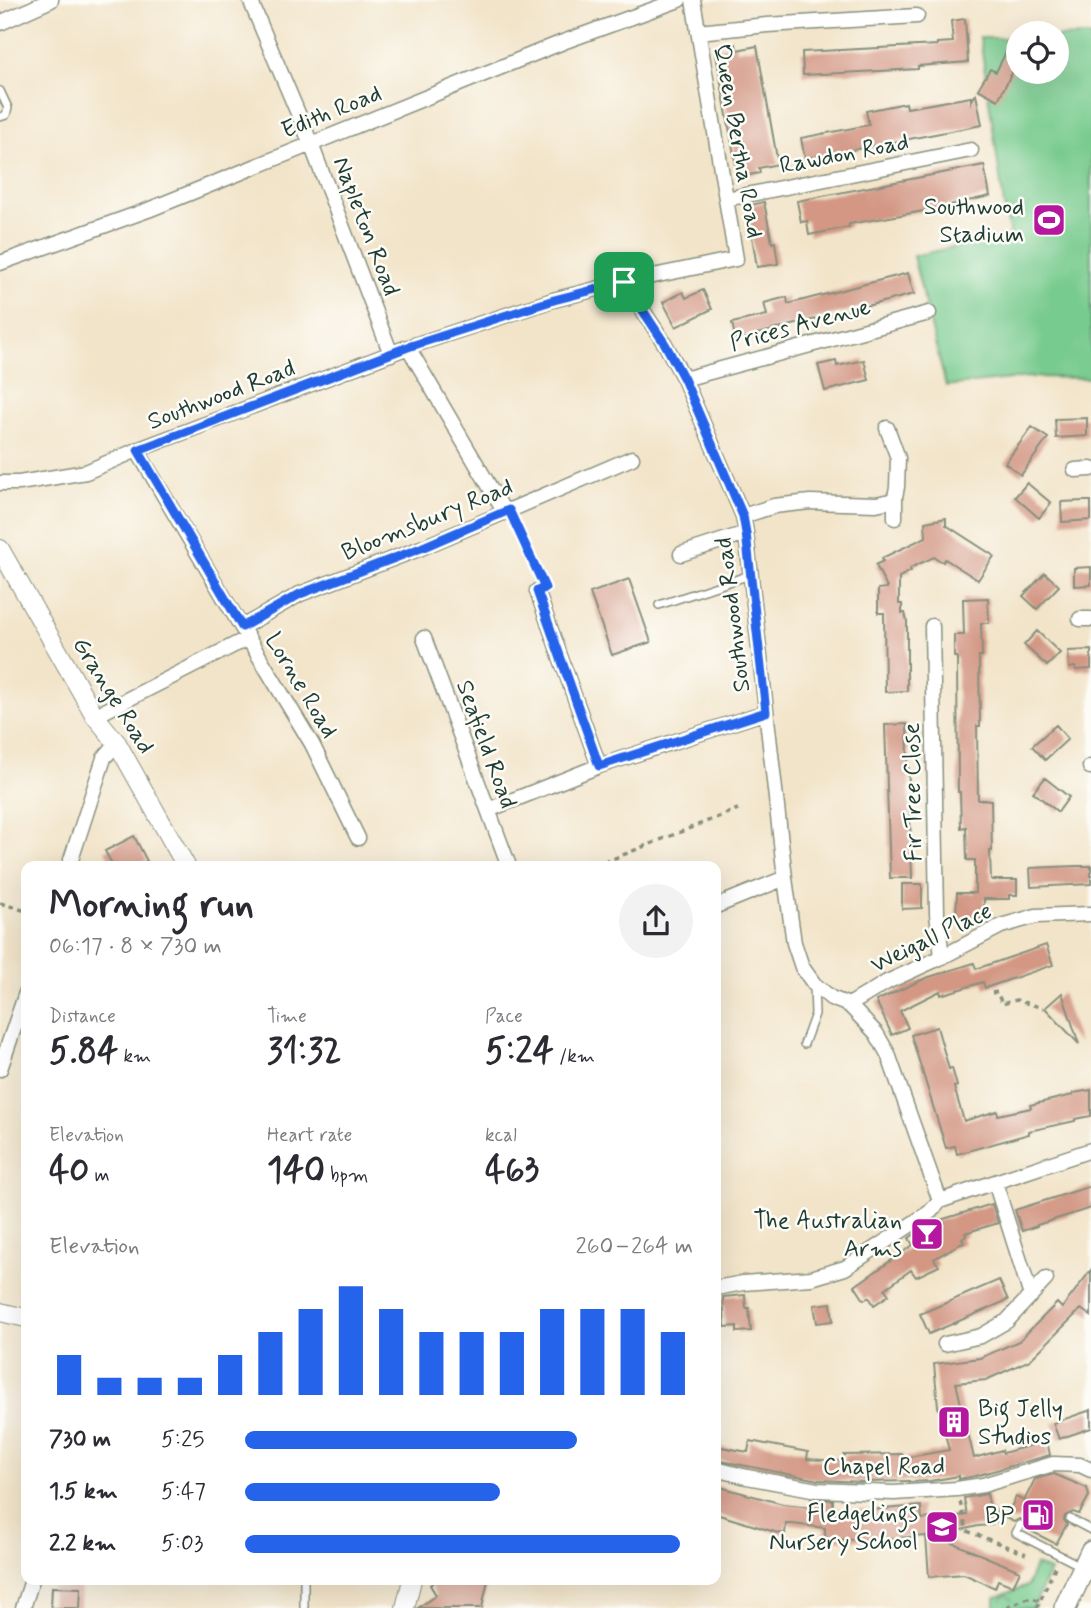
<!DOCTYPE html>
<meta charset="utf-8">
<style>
:root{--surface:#fff;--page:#f2f2f3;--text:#2b2b33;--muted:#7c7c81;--accent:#2563eb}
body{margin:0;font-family:Mynerve,sans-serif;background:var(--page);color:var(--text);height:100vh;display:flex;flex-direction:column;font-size:26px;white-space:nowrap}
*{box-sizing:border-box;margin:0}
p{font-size:23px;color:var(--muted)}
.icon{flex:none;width:38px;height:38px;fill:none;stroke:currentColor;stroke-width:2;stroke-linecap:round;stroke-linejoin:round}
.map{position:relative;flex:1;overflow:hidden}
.details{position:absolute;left:21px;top:861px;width:700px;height:724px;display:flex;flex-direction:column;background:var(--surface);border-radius:14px;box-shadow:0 7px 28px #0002}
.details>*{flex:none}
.controls{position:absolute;left:1006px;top:21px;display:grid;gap:14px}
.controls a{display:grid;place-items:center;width:63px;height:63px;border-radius:50%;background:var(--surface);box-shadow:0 7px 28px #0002;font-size:35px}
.pin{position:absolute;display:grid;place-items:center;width:60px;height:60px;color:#fff;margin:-30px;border-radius:14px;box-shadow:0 4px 10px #0006}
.round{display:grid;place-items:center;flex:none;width:74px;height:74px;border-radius:37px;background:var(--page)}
.summary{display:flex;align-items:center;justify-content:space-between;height:119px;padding:0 28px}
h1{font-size:38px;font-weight:700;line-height:52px}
.figures{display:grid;grid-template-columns:repeat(3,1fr);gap:10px;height:119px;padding:7px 28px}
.figures div{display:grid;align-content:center}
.figures b{font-size:35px;font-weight:700}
.figures small{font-size:19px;font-weight:400}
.figures p{font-size:19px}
.chart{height:196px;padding:14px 28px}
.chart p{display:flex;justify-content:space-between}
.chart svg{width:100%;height:126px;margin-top:7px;stroke:var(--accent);stroke-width:6}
ul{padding:0 28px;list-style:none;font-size:23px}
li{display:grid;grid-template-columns:112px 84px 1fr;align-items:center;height:52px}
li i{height:18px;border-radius:9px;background:var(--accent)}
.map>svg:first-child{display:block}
.green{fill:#78cb8e;stroke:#4c8461;stroke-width:2}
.park{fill:url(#park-crowns);stroke:#4c8461;stroke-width:2}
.building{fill:#d39784}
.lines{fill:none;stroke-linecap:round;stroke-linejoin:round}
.service-casing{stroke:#88907e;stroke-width:10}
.minor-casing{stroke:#88907e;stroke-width:17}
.tertiary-casing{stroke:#88907e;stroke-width:20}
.primary-casing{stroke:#88907e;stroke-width:24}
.path{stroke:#88907e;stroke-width:3.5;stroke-dasharray:5 5;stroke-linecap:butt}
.service{stroke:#fff;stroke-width:7}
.minor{stroke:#fff;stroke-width:14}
.tertiary{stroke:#fff;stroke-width:18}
.primary{stroke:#fff;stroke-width:21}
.route-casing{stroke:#fff;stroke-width:14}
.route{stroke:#2563eb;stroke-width:9}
.labels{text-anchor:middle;stroke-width:5;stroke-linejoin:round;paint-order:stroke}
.street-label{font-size:24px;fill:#1f3d34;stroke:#fdfcf7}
.poi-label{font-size:24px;fill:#1f3d34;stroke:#fdfcf7;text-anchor:end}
</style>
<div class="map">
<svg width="1091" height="1608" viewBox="0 0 1091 1608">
<defs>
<pattern id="park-crowns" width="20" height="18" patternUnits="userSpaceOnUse" patternTransform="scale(1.75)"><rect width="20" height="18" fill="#78cb8e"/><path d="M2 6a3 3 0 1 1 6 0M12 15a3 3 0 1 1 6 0" fill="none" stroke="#62a675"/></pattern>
</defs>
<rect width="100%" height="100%" fill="#fdfcf7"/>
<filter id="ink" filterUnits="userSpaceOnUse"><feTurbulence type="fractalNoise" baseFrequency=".0143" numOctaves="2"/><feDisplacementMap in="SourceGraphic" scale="14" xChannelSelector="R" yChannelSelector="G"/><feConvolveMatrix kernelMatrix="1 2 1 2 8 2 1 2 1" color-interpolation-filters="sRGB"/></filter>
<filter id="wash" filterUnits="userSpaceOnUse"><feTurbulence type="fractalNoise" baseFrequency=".00686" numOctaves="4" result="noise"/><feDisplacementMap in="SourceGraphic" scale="28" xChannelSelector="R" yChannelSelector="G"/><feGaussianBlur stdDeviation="1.57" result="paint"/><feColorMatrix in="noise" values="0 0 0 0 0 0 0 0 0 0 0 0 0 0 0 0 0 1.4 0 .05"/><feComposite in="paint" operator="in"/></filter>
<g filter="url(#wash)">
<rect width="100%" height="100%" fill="#f2e4c9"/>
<path class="green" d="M1091 36V378L1029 377 946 386 913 256 1010 235 1004 205 980 38H1018V72H1057V37Z"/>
<path class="park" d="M1035 1565 1050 1571 1033 1608H995V1598L1027 1586Z"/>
<g id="blocks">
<path class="building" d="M965 19 968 62 918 66V69L803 75 802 52 937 45V43L953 42 951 21Z
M736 44 737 50 757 46 778 164 759 168 760 173 738 177 715 49Z
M1007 50 1018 56V61L998 100 978 89 990 69 996 72Z
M976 94 982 125 805 159 801 138 869 125 866 111 906 103 907 108 971 97V102Z
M984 165 990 196 924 211 849 224V227L809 235 807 221 801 222 797 201Z
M764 202 772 243 775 242 778 264 757 267 747 206Z
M908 273 914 294 757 334 758 336 736 341 732 323 767 315 764 303 787 297 788 304Z
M703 290 712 309 676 327 663 302 683 292 686 298Z
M864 360 869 380 825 391 818 365 836 361 837 366Z
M1087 418V436L1056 438 1055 419Z
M1032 427 1048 438 1021 475 1005 463Z
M1027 483 1051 503 1039 518 1015 497Z
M1084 501H1091V520L1062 522 1061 502Z
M946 518V525L994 556 978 580 945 559 943 562 934 557 910 568 911 571 899 577V604H902V613H905L907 621V691L885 692 884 613H878V589L887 588 876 565 883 561 882 558 926 537 925 522Z
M1091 567V585L1074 586V568Z
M1045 573 1059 586 1037 609 1023 596Z
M629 579 651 642 612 655 590 593Z
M988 598 989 623H981L982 656H979L980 726H977L978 800H991L992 851H990L991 880H1017V895H1009V899H984V917L982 918V920H958L959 918H956L957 893H975V860H967L966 827 961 828 960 792H958L957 657H954V635H964L963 599Z
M1037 631 1060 653 1047 666 1024 645Z
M1091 650V669L1076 670 1075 667 1069 668 1068 651Z
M907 724 912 878H890L885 725Z
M1056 725 1068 739 1045 760 1032 746Z
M1045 778 1069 797 1058 812 1033 792Z
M134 836 147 861 136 866H113L105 851Z
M1077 866H1091V884L1031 887 1030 868Z
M902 884H922V908L902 909Z
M1046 945 1053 965 985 988 983 982 941 995 940 991 900 1011 908 1028 892 1035 876 1001 926 978 974 963 976 969Z
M1062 993 1079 1044 1045 1008Z
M937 1027 949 1069 952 1068 957 1086 954 1087 964 1121 997 1111 998 1115 1031 1108 1030 1105 1073 1095V1093L1091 1090V1116L1075 1119V1121L1029 1131V1134L957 1154 955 1146 946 1148 911 1035Z
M1091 1186V1208L1037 1225V1226L1022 1231 1015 1210Z
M992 1204 998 1223 965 1233 966 1236 962 1238 964 1243 958 1245 934 1259 939 1266 916 1277 911 1270 885 1289 889 1295 874 1305 869 1297 864 1300 855 1286 913 1245 909 1238 931 1223Z
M1091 1270V1316L1081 1309 1030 1360 986 1380 956 1383 974 1458 1002 1450 1003 1453 1047 1441 1050 1455 975 1476 959 1479V1476L930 1481 909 1482V1481L864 1482 818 1480 716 1460V1446L748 1452 750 1441 808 1452 807 1459 824 1460 844 1461V1455L903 1454V1458L949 1450 938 1406 934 1364 980 1358 1019 1341 1057 1303 1062 1308Z
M999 1280 1008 1300 929 1334 920 1314Z
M745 1295 746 1308H749L751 1331 737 1332V1326L725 1327 723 1297Z
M831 1303 833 1321 817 1323 814 1305Z
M1091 1410V1428L1059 1439 1053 1423Z
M1054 1474 1087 1488 1089 1496 1079 1514 1073 1512 1065 1516 1064 1520 1067 1524 1056 1544 1025 1528 1026 1524 1023 1520 1019 1519 1014 1522 1005 1518 1016 1497 1024 1501 1035 1479Z
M716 1486 783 1504 811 1507V1499L833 1500V1509L869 1510 921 1506 922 1519 967 1515 964 1498 987 1494 991 1514 997 1513 999 1521 992 1523V1525L978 1526 936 1536 1020 1571 1013 1586 998 1580 995 1588 964 1574 929 1577 926 1536 864 1540 825 1539V1528L792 1524H786L785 1534 778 1533 716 1514Z
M437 1580H488L482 1608H418L436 1595 430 1585Z
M52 1587 81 1588 80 1608H51Z"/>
</g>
</g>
<g filter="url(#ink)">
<use href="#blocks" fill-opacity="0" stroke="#88907e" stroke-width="2"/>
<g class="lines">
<defs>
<path id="service" d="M0 91 8 108 6 115 0 117
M659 605 750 575
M804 1044 815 1014 814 985
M1070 1519 1091 1530
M1020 1525 1016 1533 1083 1567
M304 1608V1580"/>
<path id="minor" d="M250 0 311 144 391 354
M0 23 51 0
M698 32 767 25 917 16
M726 199 971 150
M0 263 148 210 563 42 679 0
M624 282 665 344 684 379 743 516 746 533 785 878 794 943 802 967 814 984 831 998 849 1005 876 1033 888 1054 940 1201
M408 347 505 513
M684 379 929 313
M137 450 248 638 312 744 358 838
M1075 470 1091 469
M0 483H19L86 472 137 450 408 347 553 300 624 282 736 259 693 0
M743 516 774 506 810 502 876 504 890 501 895 497 897 487 898 458 887 428
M895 518V497
M681 554 746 533
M537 591 599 766
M1080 619H1091
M932 626 937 914 942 957
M242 627 300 594 421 548 632 458
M424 638 509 866
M95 716 248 638
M1090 767H1091
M488 810 599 766 766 712
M69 866 104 758 117 743
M716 906 785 878
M849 1005 887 982 942 957 1001 926 1036 916 1091 914
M0 1069 26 993
M995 1182 1031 1296
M716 1288 743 1283 811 1278 845 1268 930 1212 940 1201 995 1182 1091 1150
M945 1344 981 1336 1007 1321 1046 1279
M716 1469 747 1477 817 1490 894 1493 957 1489 983 1485 1053 1464 1080 1465 1091 1470
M23 1608 32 1580"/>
<path id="tertiary" d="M0 549 95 716 117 743 186 866
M0 1312 26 1318
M405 1608 412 1580"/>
<path id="primary" d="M1065 1608 1091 1552"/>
</defs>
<use href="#service" class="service-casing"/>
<use href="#minor" class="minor-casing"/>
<use href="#tertiary" class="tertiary-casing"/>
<use href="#primary" class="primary-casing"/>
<path class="path" d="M515 522 539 575
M595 866 738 809
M0 903 26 911
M992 993 997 992 1002 1004 1016 1000 1043 1008
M960 1502 967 1531 1026 1554
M1008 1608V1606L1031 1597 1040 1601
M1037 1608 1055 1567"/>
<use href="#service" class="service"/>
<use href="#minor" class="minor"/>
<use href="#tertiary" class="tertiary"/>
<use href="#primary" class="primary"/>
</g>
</g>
<g class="lines" filter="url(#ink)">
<defs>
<path id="route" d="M624 282 665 344 684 379 743 516 746 533 766 712 599 766 537 591 545 588 509 510 421 548 300 594 242 627 138 450 408 347 554 300Z"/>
</defs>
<use href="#route" class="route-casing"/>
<use href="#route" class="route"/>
</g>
<defs>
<symbol id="stadium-square" viewBox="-11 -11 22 22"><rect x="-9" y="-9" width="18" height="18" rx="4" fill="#b5179e" stroke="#fdfcf7"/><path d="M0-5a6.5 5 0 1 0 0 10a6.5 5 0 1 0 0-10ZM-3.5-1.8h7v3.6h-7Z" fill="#fff"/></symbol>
<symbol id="bar-square" viewBox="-11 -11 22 22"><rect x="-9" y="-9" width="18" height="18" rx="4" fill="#b5179e" stroke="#fdfcf7"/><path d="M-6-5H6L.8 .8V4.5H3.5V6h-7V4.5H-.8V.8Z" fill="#fff"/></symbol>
<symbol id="building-square" viewBox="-11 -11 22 22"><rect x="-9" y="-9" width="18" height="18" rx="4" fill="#b5179e" stroke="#fdfcf7"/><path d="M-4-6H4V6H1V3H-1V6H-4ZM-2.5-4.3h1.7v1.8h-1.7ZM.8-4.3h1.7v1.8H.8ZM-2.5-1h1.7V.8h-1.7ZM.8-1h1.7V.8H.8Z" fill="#fff"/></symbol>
<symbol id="fuel-square" viewBox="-11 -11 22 22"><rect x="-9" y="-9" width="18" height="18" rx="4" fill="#b5179e" stroke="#fdfcf7"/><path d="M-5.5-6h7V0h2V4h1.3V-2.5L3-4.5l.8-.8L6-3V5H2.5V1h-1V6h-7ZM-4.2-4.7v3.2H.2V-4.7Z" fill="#fff"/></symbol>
<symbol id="school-square" viewBox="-11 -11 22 22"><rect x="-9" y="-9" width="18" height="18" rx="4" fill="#b5179e" stroke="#fdfcf7"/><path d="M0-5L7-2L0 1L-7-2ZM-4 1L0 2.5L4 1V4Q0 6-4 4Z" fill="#fff"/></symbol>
</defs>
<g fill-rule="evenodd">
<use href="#stadium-square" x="1030" y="201" width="38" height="38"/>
<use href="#bar-square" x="908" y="1215" width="38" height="38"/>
<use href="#building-square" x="935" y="1403" width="38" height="38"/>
<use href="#fuel-square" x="1019" y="1496" width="38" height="38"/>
<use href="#school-square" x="923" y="1508" width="38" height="38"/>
</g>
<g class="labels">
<g class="street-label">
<text transform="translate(331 111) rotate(-22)" y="8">Edith Road</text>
<text transform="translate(739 141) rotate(80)" y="8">Queen Bertha Road</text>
<text transform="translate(844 153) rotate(-11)" y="8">Rawdon Road</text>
<text transform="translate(367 226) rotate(69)" y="8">Napleton Road</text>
<text transform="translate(800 324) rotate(-15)" y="8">Prices Avenue</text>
<text transform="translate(221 394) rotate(-21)" y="8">Southwood Road</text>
<text transform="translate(427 519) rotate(-22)" y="8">Bloomsbury Road</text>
<text transform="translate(732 615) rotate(-97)" y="8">Southwood Road</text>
<text transform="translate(302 685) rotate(59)" y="8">Lorne Road</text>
<text transform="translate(114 695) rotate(58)" y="8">Grange Road</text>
<text transform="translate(487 744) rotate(70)" y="8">Seafield Road</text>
<text transform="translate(912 792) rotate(-91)" y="8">Fir Tree Close</text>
<text transform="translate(931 937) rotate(-26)" y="8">Weigall Place</text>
<text x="884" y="1474">Chapel Road</text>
</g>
<g class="poi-label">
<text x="1024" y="214">Southwood<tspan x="1024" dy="28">Stadium</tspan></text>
<text x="902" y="1228">The Australian<tspan x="902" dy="28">Arms</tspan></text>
<text x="978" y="1416" text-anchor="start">Big Jelly<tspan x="978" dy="28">Studios</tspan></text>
<text x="918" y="1521">Fledgelings<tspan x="918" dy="28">Nursery School</tspan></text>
<text x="1014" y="1523">BP</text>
</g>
</g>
</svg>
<div class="controls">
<a><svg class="icon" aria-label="locate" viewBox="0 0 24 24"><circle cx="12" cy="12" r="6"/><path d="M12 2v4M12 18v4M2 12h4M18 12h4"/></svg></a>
</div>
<div class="pin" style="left:624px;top:282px;background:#1e9e55"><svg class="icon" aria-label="arrive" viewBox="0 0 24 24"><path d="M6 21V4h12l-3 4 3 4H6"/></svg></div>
<section class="details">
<div class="summary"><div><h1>Morning run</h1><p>06:17 · 8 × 730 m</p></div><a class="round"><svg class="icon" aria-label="share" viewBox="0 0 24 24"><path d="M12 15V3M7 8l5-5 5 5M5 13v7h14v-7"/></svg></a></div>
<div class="figures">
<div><p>Distance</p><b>5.84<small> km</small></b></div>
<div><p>Time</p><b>31:32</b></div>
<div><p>Pace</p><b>5:24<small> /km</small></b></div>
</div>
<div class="figures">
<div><p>Elevation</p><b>40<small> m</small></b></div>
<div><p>Heart rate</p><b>140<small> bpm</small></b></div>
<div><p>kcal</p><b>463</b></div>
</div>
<div class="chart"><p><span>Elevation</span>260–264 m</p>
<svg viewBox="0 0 160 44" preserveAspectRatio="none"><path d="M5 44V30M15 44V38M25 44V38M35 44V38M45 44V30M55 44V22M65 44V14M75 44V6M85 44V14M95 44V22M105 44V22M115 44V22M125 44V14M135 44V14M145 44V14M155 44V22"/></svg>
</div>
<ul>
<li><b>730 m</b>5:25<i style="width:74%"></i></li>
<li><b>1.5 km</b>5:47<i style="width:57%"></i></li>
<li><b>2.2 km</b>5:03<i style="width:97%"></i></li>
</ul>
</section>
</div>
